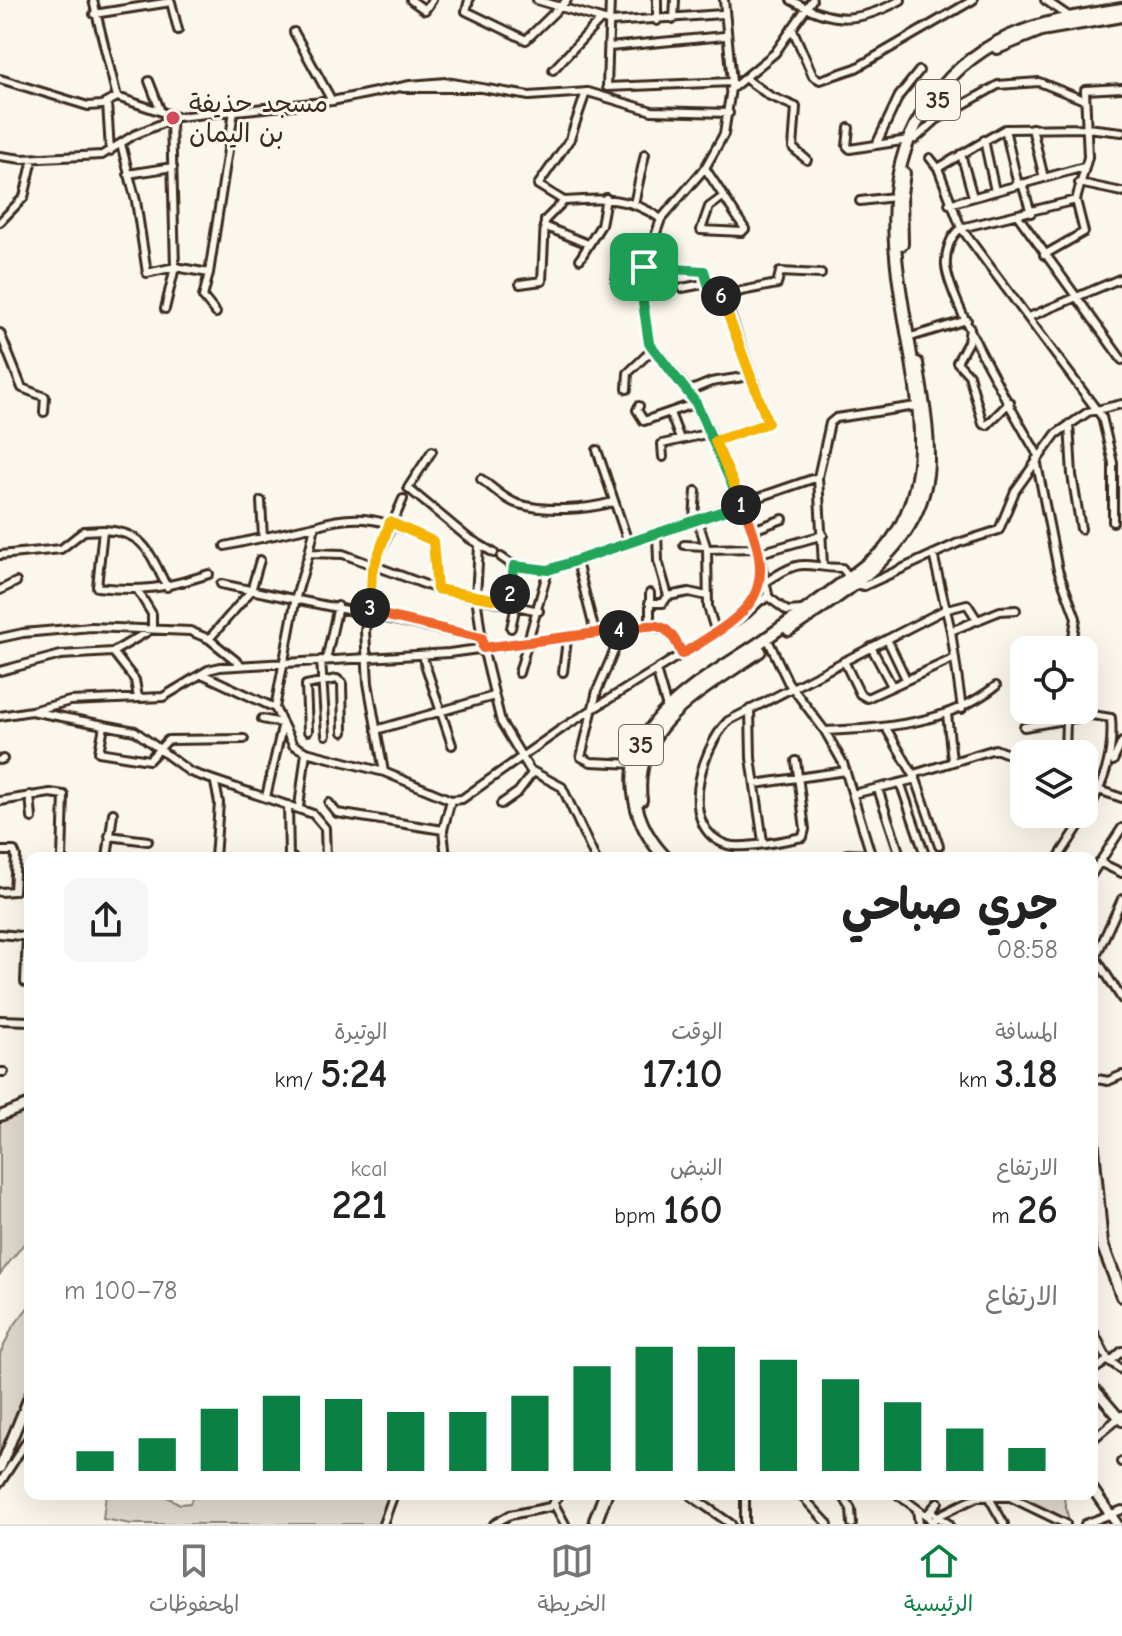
<!DOCTYPE html>
<html lang="ar">
<meta charset="utf-8">
<style>
:root{--surface:#fff;--page:#f6f6f6;--text:#222;--muted:#767676;--line:#e0e0e0;--accent:#0b8043}
body{margin:0;font-family:"Comic Neue","Playpen Sans Arabic",sans-serif;background:var(--page);color:var(--text);direction:rtl;height:100vh;display:flex;flex-direction:column;font-size:30px;white-space:nowrap}
*{box-sizing:border-box;margin:0}
p{font-size:26px;color:var(--muted)}
.icon{flex:none;width:44px;height:44px;fill:none;stroke:currentColor;stroke-width:2;stroke-linecap:round;stroke-linejoin:round}
.map{position:relative;flex:1;overflow:hidden;direction:ltr}
.sheet{position:absolute;left:24px;top:852px;width:1074px;height:648px;display:flex;flex-direction:column;background:var(--surface);border-radius:16px;box-shadow:0 8px 32px #0002;direction:rtl}
.sheet>*{flex:none}
.tools{position:absolute;left:1010px;top:636px;display:grid;gap:16px}
.tools a{display:grid;place-items:center;width:88px;height:88px;border-radius:16px;background:var(--surface);box-shadow:0 8px 32px #0002;font-size:40px}
.pin{position:absolute;display:grid;place-items:center;width:68px;height:68px;color:#fff;margin:-34px;border-radius:16px;box-shadow:0 4px 12px #0006}
.km{position:absolute;width:40px;height:40px;margin:-20px;border-radius:50%;background:#222;color:#fff;font-size:22px;line-height:40px;text-align:center}
.round{display:grid;place-items:center;flex:none;width:84px;height:84px;border-radius:16px;background:var(--page)}
.overview{display:flex;align-items:center;justify-content:space-between;height:136px;padding:0 40px}
h1{font-size:44px;font-weight:700;line-height:60px}
.stats{display:grid;grid-template-columns:repeat(3,1fr);gap:12px;height:136px;padding:8px 40px}
.stats div{display:grid;align-content:center}
.stats b{font-size:40px;font-weight:700}
.stats small{font-size:22px;font-weight:400}
.stats p{font-size:22px}
.chart{height:224px;padding:16px 40px}
.chart p{display:flex;justify-content:space-between}
.chart svg{width:100%;height:144px;margin-top:8px;stroke:var(--accent);stroke-width:6}
.dock{display:flex;justify-content:space-around;align-items:center;height:112px;border-top:2px solid var(--line);background:var(--surface);font-size:22px;color:var(--muted)}
.dock a{display:grid;justify-items:center;gap:4px}
.dock .on{color:var(--accent)}
.map>svg:first-child{display:block}
.green{fill:#dfd9ce;stroke:#8d8276;stroke-width:2}
.lines{fill:none;stroke-linecap:round;stroke-linejoin:round}
.minor-casing{stroke:#3b2a1e;stroke-width:12}
.major-casing{stroke:#3b2a1e;stroke-width:14}
.highway-casing{stroke:#3b2a1e;stroke-width:16}
.minor{stroke:#fbf7ec;stroke-width:6}
.major{stroke:#fbf7ec;stroke-width:8}
.highway{stroke:#fbf7ec;stroke-width:10}
.split-1-casing{stroke:#fff;stroke-width:16}
.split-2-casing{stroke:#fff;stroke-width:16}
.split-3-casing{stroke:#fff;stroke-width:16}
.split-4-casing{stroke:#fff;stroke-width:16}
.split-5-casing{stroke:#fff;stroke-width:16}
.split-6-casing{stroke:#fff;stroke-width:16}
.split-7-casing{stroke:#fff;stroke-width:16}
.split-1{stroke:#22a559;stroke-width:10}
.split-2{stroke:#22a559;stroke-width:10}
.split-3{stroke:#f5b400;stroke-width:10}
.split-4{stroke:#f0652b;stroke-width:10}
.split-5{stroke:#f0652b;stroke-width:10}
.split-6{stroke:#f5b400;stroke-width:10}
.split-7{stroke:#22a559;stroke-width:10}
.poi-dot{fill:#d1495b;stroke:#fbf7ec;stroke-width:3}
.labels{text-anchor:middle;stroke-width:6;stroke-linejoin:round;paint-order:stroke}
.shield{fill:#fbf7ec;stroke:#75685c;stroke-width:2}
.shield-label{font-size:24px;font-weight:bold;fill:#3b2a1e}
.poi-label{font-size:26px;fill:#3b2a1e;stroke:#fbf7ec;text-anchor:start}
</style>
<div class="map">
<svg width="1122" height="1524" viewBox="0 0 1122 1524">
<rect width="100%" height="100%" fill="#fbf7ec"/>
<filter id="ink" filterUnits="userSpaceOnUse"><feTurbulence type="fractalNoise" baseFrequency=".0125" numOctaves="2"/><feDisplacementMap in="SourceGraphic" scale="16" xChannelSelector="R" yChannelSelector="G"/><feConvolveMatrix kernelMatrix="1 2 1 2 8 2 1 2 1" color-interpolation-filters="sRGB"/></filter>
<g filter="url(#ink)">
<path class="green" d="M30 1107V1236L0 1274V1113Z
M30 1305V1388L22 1399 0 1456V1354L12 1328Z
M106 1494H143L167 1497 180 1504 190 1503 194 1494H390L383 1524H131L103 1519Z
M1020 1494H1070L1064 1499 1069 1521 1030 1503Z"/>
<g class="lines">
<defs>
<path id="minor" d="M93 0 117 97
M411 0 425 10 432 0
M469 0 466 11 526 40 567 0
M537 0 611 22 722 14
M610 0 607 87 732 82
M657 0V21
M724 0 732 82 724 134 705 168 661 219 644 267 641 289 649 343 689 391 715 441 754 533 768 594 764 600 756 599V589H765
M791 0C833 24 859 23 901 0
M1045 0 1070 17
M94 14 171 2 178 30
M674 19 675 0
M792 28 813 76 820 80 856 68 973 0
M294 32 332 101
M609 47 724 36
M553 70 600 20
M0 79 88 106 102 105 117 97 177 117 332 101 410 85 446 82 529 96 588 92 652 111 729 113
M746 79 770 96 796 107 793 148 807 160
M149 81 161 112
M403 88H476
M730 90 775 53 812 0
M107 103 110 151
M849 128 847 146 850 149 908 140
M1032 128 1044 178
M1005 129 1018 185
M915 139 936 120 998 85 1039 82 1084 100
M984 140 995 191
M121 144 136 201 147 273 175 267 171 120
M876 145 899 96 919 71
M961 154 973 197
M0 156 22 159 102 155 134 135 175 118
M930 158 938 168 961 228 1102 417 1113 463V522
M705 168 745 229 742 232 701 230 709 207 724 196
M938 168 1005 129 1087 128 1122 132
M128 174 173 167
M1022 183 1031 213
M1079 183 1122 192
M564 201 538 185 570 139 586 92
M860 201 894 197
M634 204 645 154
M949 204 1084 167
M1018 216 1122 360
M0 222 24 197 33 159
M544 226 588 244
M629 249 646 260
M1044 255 1084 232 1076 200 1088 157 1085 90 1122 88
M580 259 601 225 606 198
M618 267 616 280 641 289
M644 267 704 271 710 290 725 300 741 291 777 284 780 272 821 274
M209 273 234 111
M520 284 542 281 545 220 564 201C601 198 630 196 661 219
M682 288 708 283
M165 309 175 267 209 273 203 297 216 313
M1029 317 1122 278
M970 328 968 342 957 362 969 375 983 424 987 425 1010 402
M0 333 22 388 45 397 44 412
M914 336 967 320
M627 389 628 373 653 349
M689 391 711 382 750 376
M639 406 637 410 644 421 696 403
M670 413 680 439
M1069 424 1072 475 1081 529
M715 441 768 423 725 300
M597 450 628 542
M432 451 408 488 467 537 494 553
M1038 455C1017 420 950 303 946 266 945 252 950 236 961 228L1076 200
M663 457 662 444 710 433
M1036 459 1058 570 1076 618 1071 650
M481 479C492 487 505 500 518 504 546 512 585 510 613 502
M261 501 263 538
M697 518 707 549 708 607 716 633
M694 519 696 491
M753 530 783 519
M684 545 706 546
M225 546 315 526
M479 546 476 596 483 648 501 722 530 770 562 787 595 858
M707 549 759 548
M309 553 315 526C364 510 389 523 433 541L437 589
M760 553 823 535
M933 554 951 631 962 709
M0 555 61 549 84 531 103 530
M501 557 514 566 548 570 818 477
M577 562 595 632
M823 565 818 477 830 423 836 418 916 406
M766 582C805 556 801 567 842 568L850 578
M221 584 482 638
M854 584 864 586 958 543 999 530 1015 491 1056 434 1088 412 1122 404
M167 587C149 553 146 532 103 530L97 587C142 592 166 588 209 574
M0 590 16 582
M668 596 689 592 707 596
M767 596 787 611 802 610
M509 602 514 566
M649 603H663L668 596 658 561 657 533
M650 626V593
M511 628 516 605
M623 630 597 691 581 757 591 762 635 764
M951 631 1000 611 1016 610
M0 638 23 633 91 627 190 631 209 639 240 664
M209 639 251 591 260 560
M887 639 906 679
M770 644 788 682 825 731 843 763 872 858
M871 647 892 686
M113 652 152 629V614L138 591
M422 655 452 745
M321 660 326 735
M326 660 338 606
M844 661 860 694 867 698 955 658
M656 670 667 708
M0 671 61 655 113 652 135 680 138 698
M563 672 567 640
M519 673 548 570
M202 674 275 708 293 745 306 752 299 807
M275 708 296 597 309 553 343 554 437 589 539 611
M750 709 751 758 763 842
M31 711 70 701 163 697 208 670 220 667 449 653 650 626 668 630 682 654
M947 714 952 760
M0 716 31 711 135 731 190 772 313 814 325 828 326 858
M262 719 281 723
M104 726 99 752 149 760 168 740 244 739
M1024 727 1092 715 1111 718C1116 775 1088 812 1058 858
M886 728 916 779 939 846
M376 730 494 696
M308 731 306 685 337 679 342 683 343 732
M825 731C885 728 946 725 996 686
M306 752 384 772 451 800 462 799 564 727 746 614 760 601
M1065 754 1066 720
M0 760 3 759
M796 761 805 829 803 837C786 840 743 850 728 845 676 829 701 749 728 721L944 610 967 604 978 621
M1113 761 1122 742
M384 772 368 683 365 631 374 566 403 499
M914 774 995 749 1024 760
M215 783 219 803 215 858
M755 784 846 771
M901 785 926 858
M1084 785 1122 798
M878 789 901 858
M853 794 916 779
M30 795 32 818
M266 797 282 727
M0 801 50 793 64 795 62 858
M329 803 337 813 443 830
M501 804 518 792 533 772
M288 805 289 858H293
M109 836 148 841
M0 851H14L16 856 14 891 0 892
M847 854 870 855
M107 858 113 813
M446 858 443 830 451 800
M1099 862 1122 873
M1092 874 1122 828
M0 934 30 937
M1092 952 1122 999
M1095 958 1122 899
M25 982 27 936
M0 1020 30 1021
M0 1072H4
M1092 1078 1108 1081 1122 1075
M1092 1329 1108 1360 1122 1370
M1110 1362 1122 1351
M1095 1369 1108 1360
M1092 1440 1122 1415
M1121 1462 1122 1461
M0 1483 30 1436
M745 1494V1524
M800 1494 828 1524
M842 1494 851 1509 852 1524
M897 1494 927 1516
M691 1496 731 1524
M988 1496 1004 1524
M554 1504 565 1524
M917 1510 919 1524
M932 1512 938 1517 932 1522 927 1515 938 1502
M938 1516 977 1497H1010L1066 1524
M938 1517 949 1524
M593 1520 603 1494
M383 1524 394 1494
M494 1524 510 1515 550 1507 560 1494
M597 1524 608 1494
M1085 1524 1122 1510"/>
<path id="major" d="M0 1116 30 1104
M1092 1386 1122 1421
M0 1468 30 1395
M1092 1488 1117 1524"/>
<path id="highway" d="M997 48 1041 30 1122 16
M902 244 901 194 904 173
M789 630C853 586 929 543 928 456 928 425 922 394 917 363
M641 800C631 723 706 689 760 651
M666 858C650 842 639 822 635 800 619 718 710 678 765 639 805 611 845 582 883 551 984 436 837 250 922 114 972 35 1035 22 1122 9
M1092 1137 1102 1244 1122 1296"/>
</defs>
<use href="#minor" class="minor-casing"/>
<use href="#major" class="major-casing"/>
<use href="#highway" class="highway-casing"/>
<use href="#minor" class="minor"/>
<use href="#major" class="major"/>
<use href="#highway" class="highway"/>
</g>
</g>
<g class="lines" filter="url(#ink)">
<defs>
<path id="split-1" d="M644 267 641 289 649 343 696 403 741 505"/>
<path id="split-2" d="M510 594 514 566 548 570 741 505"/>
<path id="split-3" d="M370 608 372 572 390 522 433 541 437 589 509 602 510 594"/>
<path id="split-4" d="M370 608V612L482 638 483 648 619 630"/>
<path id="split-5" d="M619 630C654 626 666 616 682 654 754 610 780 595 744 508"/>
<path id="split-6" d="M721 296 768 423 715 441 744 508"/>
<path id="split-7" d="M644 267 704 271 710 290 721 296"/>
</defs>
<use href="#split-1" class="split-1-casing"/>
<use href="#split-2" class="split-2-casing"/>
<use href="#split-3" class="split-3-casing"/>
<use href="#split-4" class="split-4-casing"/>
<use href="#split-5" class="split-5-casing"/>
<use href="#split-6" class="split-6-casing"/>
<use href="#split-7" class="split-7-casing"/>
<use href="#split-1" class="split-1"/>
<use href="#split-2" class="split-2"/>
<use href="#split-3" class="split-3"/>
<use href="#split-4" class="split-4"/>
<use href="#split-5" class="split-5"/>
<use href="#split-6" class="split-6"/>
<use href="#split-7" class="split-7"/>
</g>
<circle class="poi-dot" cx="173" cy="118" r="8"/>
<g class="labels">
<g class="shield">
<rect x="916" y="80" width="44" height="40" rx="6"/>
<rect x="619" y="725" width="44" height="40" rx="6"/>
</g>
<g class="shield-label">
<text x="938" y="108">35</text>
<text x="641" y="753">35</text>
</g>
<g class="poi-label">
<text x="189" y="112">مسجد حذيفة<tspan x="189" dy="30">بن اليمان</tspan></text>
</g>
</g>
</svg>
<div class="tools">
<a><svg class="icon" aria-label="locate" viewBox="0 0 24 24"><circle cx="12" cy="12" r="6"/><path d="M12 2v4M12 18v4M2 12h4M18 12h4"/></svg></a>
<a><svg class="icon" aria-label="layers" viewBox="0 0 24 24"><path d="M12 4l9 5-9 5-9-5zM3 14l9 5 9-5"/></svg></a>
</div>
<div class="pin" style="left:644px;top:267px;background:#1e9e55"><svg class="icon" aria-label="arrive" viewBox="0 0 24 24"><path d="M6 21V4h12l-3 4 3 4H6"/></svg></div>
<b class="km" style="left:741px;top:505px">1</b>
<b class="km" style="left:510px;top:594px">2</b>
<b class="km" style="left:370px;top:608px">3</b>
<b class="km" style="left:619px;top:630px">4</b>
<b class="km" style="left:721px;top:296px">6</b>
<section class="sheet">
<div class="overview"><div><h1>جري صباحي</h1><p>08:58</p></div><a class="round"><svg class="icon" aria-label="share" viewBox="0 0 24 24"><path d="M12 15V3M7 8l5-5 5 5M5 13v7h14v-7"/></svg></a></div>
<div class="stats">
<div><p>المسافة</p><b>3.18<small> km</small></b></div>
<div><p>الوقت</p><b>17:10</b></div>
<div><p>الوتيرة</p><b>5:24<small> /km</small></b></div>
</div>
<div class="stats">
<div><p>الارتفاع</p><b>26<small> m</small></b></div>
<div><p>النبض</p><b>160<small> bpm</small></b></div>
<div><p>kcal</p><b>221</b></div>
</div>
<div class="chart"><p><span>الارتفاع</span>78–100 m</p>
<svg viewBox="0 0 160 44" preserveAspectRatio="none"><path d="M5 44V38M15 44V34M25 44V25M35 44V21M45 44V22M55 44V26M65 44V26M75 44V21M85 44V12M95 44V6M105 44V6M115 44V10M125 44V16M135 44V23M145 44V31M155 44V37"/></svg>
</div>
</section>
</div>
<nav class="dock">
<a class="on"><svg class="icon" aria-label="home" viewBox="0 0 24 24"><path d="M3 11l9-7 9 7M6 9v11h12V9"/></svg>الرئيسية</a>
<a><svg class="icon" aria-label="map" viewBox="0 0 24 24"><path d="M3 6l6-2 6 2 6-2v14l-6 2-6-2-6 2zM9 4v14M15 6v14"/></svg>الخريطة</a>
<a><svg class="icon" aria-label="saved" viewBox="0 0 24 24"><path d="M7 4h10v16l-5-4-5 4z"/></svg>المحفوظات</a>
</nav>
